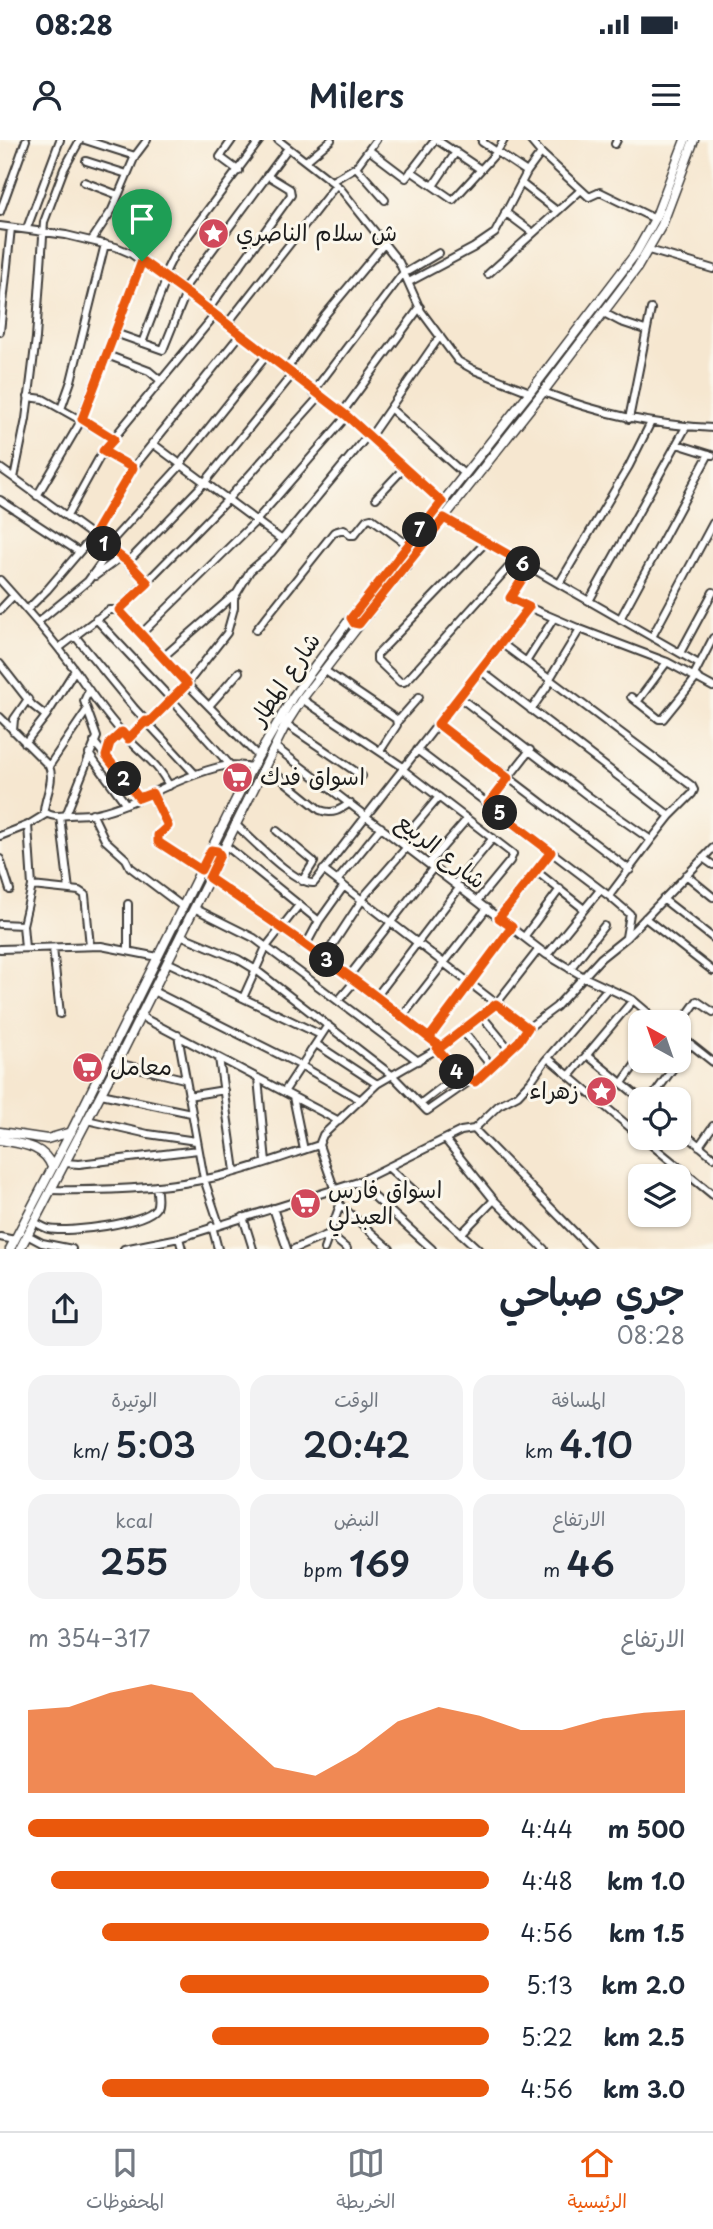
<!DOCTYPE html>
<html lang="ar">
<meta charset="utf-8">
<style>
:root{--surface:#fff;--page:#f2f2f3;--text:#1f2937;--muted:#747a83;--line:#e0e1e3;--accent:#ea580c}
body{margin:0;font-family:"Playpen Sans","Playpen Sans Arabic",sans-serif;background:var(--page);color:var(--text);direction:rtl;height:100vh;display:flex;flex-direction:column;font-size:26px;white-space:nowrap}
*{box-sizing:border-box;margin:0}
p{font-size:23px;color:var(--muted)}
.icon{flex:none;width:38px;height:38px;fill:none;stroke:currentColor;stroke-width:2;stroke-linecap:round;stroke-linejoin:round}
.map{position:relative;height:1109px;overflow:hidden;direction:ltr}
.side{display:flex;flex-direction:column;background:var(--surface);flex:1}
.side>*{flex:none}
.needle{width:46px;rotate:320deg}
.fabs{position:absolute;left:628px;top:870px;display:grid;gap:14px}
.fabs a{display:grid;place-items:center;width:63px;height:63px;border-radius:14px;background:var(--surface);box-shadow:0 2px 5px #0004;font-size:35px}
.pin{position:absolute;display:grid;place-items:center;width:60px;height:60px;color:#fff;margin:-72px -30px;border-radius:50% 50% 50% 0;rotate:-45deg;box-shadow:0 0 7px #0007}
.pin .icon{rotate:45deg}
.km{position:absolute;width:35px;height:35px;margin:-18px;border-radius:50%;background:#222;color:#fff;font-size:19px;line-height:35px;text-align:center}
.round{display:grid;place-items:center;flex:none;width:74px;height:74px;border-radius:21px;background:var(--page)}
.headline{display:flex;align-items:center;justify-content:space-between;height:119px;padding:0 28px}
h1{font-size:38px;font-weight:600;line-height:52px}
.figures{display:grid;grid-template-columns:repeat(3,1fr);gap:10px;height:119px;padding:7px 28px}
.figures div{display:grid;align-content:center;border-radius:18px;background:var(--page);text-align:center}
.figures b{font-size:35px;font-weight:600}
.figures small{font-size:19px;font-weight:400}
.figures p{font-size:19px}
.chart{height:196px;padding:14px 28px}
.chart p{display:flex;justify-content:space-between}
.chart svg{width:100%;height:126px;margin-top:7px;fill:var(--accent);opacity:.7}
ul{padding:0 28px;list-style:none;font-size:23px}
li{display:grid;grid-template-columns:112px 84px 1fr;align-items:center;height:52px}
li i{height:18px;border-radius:9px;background:var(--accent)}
.status{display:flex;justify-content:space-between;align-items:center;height:49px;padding:0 35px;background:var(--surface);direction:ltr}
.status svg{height:19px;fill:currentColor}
header{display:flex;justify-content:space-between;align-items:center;height:91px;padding:0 28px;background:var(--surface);font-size:32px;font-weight:600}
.tab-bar{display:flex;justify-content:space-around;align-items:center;height:98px;border-top:2px solid var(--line);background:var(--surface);font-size:19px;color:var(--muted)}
.tab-bar a{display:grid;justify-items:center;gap:4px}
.tab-bar .current{color:var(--accent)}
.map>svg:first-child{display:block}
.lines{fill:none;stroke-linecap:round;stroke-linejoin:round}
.minor-casing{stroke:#3d3a37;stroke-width:10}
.major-casing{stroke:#3d3a37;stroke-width:11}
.minor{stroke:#fff;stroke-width:6}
.major{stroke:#fff;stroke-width:8}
.route-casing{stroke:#fff;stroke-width:14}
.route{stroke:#ea580c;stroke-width:9}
.labels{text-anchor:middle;stroke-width:6;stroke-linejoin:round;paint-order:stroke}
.poi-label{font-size:23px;fill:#1c1c1c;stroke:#fbf7ec;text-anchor:start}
.street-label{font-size:23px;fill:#1c1c1c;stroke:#fbf7ec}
</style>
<div class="status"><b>08:28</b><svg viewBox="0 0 49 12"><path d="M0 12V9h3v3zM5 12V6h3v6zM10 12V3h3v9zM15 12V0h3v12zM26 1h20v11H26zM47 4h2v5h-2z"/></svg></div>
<header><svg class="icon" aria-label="menu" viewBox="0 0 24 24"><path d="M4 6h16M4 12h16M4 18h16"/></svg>Milers<svg class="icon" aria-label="person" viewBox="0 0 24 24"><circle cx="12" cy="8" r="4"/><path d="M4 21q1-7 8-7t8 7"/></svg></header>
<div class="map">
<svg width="713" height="1109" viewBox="0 0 713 1109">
<rect width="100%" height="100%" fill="#fbf7ec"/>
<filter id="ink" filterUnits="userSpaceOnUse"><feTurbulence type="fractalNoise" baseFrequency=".0143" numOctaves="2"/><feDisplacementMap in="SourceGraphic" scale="14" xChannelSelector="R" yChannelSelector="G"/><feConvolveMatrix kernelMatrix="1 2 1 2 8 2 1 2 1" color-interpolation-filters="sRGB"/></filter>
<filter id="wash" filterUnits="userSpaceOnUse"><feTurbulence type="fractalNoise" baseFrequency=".00686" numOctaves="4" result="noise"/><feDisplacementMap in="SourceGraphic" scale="28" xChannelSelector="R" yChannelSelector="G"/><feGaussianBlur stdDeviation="1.57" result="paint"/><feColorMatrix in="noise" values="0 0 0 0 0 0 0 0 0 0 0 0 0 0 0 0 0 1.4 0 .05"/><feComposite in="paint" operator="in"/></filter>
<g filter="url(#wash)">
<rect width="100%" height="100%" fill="#f6e7d0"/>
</g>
<g filter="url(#ink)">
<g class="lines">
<defs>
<path id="minor" d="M80 0 64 29 44 82 36 198 26 279 14 338 118 414 148 443
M85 0 135 16
M232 0 220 17 239 31
M278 0 340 48 399 122 421 171 458 221 474 230 530 252
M437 0 480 29
M483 0 482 2 527 32
M530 0 541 13 589 57 600 52 655 79
M615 4 617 0
M369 10 406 38 435 0
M86 21 127 34
M306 21 331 0
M356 27 385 60
M411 31 453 60 496 13 504 0
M332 41 356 27 376 0
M84 42 118 55
M521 43 557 71
M433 46 456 12
M0 72 26 0
M505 72 533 93
M0 86 66 95 116 107 130 113 196 160 347 276 442 362
M27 88 60 0
M92 100 112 70 135 16 147 0
M649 110 713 129
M405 133 439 113
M488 134 581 50
M409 142 473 108 495 93 527 32 541 13
M182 151 288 8
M208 170 291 55 290 49 267 35
M604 173 621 182 645 190
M227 184 336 45
M0 192 11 88
M115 193 163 210 186 153
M142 203 166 140 165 133 174 115 260 0
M107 215 149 231 161 241
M286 230 325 175 384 104
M313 252 404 132
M543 252C600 274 652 285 713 288
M28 257 43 259 114 299
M390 268 464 334
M61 269 71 241 105 104
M342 273 420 167
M629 279 651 169
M370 297 440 196
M152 303 282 400
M677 304 712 315
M103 311 133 328
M0 328 14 338
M37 356 78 286 142 121
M376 358 404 328
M0 360 79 412
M67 376 103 311 215 175
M444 378 699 524
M486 402 377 515V520L400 542H404L411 536 516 419
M107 406 182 324 183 320 267 215
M128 422 205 342 292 235
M530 427 512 455 510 458 512 460 580 489 667 522 713 547
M95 436 121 417
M0 440C26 469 52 498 75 530L46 576 25 603
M559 444 629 326 651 282
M589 461 686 287
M28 469 47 450 93 396 133 328 240 195
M0 470 13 456
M119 470 179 536 258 616
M96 479 171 559 230 625
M620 479 709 314
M38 482 88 441 111 409
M256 490 334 392 344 389 350 395H354L367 379 371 378 408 405
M141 494 255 382 347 276
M75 496 134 568 195 634
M652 497 713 383
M501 503 692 646 694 650 692 654 670 676 651 700
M59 508 109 470H119L228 359 319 257
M680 513 713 452
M162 518 234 455
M526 522 554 478
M0 524 32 565 46 576
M75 530C91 554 109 579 129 600 144 615 160 626 169 646
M324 530 396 579 397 585 380 611
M480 530 670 676
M694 535 713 498
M549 540 580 489
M459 557 588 656 651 700 609 756 630 774 626 797
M631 557 659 579H663L697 537
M302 559 403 627
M637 562 667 522
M209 566 239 532
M531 570 551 541
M0 577 49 626C55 641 45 656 44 671 51 678 60 676 69 675 78 674 88 675 97 673 140 663 177 637 219 627 230 624 241 625 252 627
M397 582 419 557
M148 583 187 544 227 493 234 468V458L250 431 271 413 368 295
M286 584 362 636
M438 584 630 730
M13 591 14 579 28 559
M128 599 146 581
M94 602 139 658
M274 606 547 815 584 837 633 860 659 882
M417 610 609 756
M89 614 126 664
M106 616 107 607 122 592
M49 626 87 570
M402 629 513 714 510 721 477 761
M262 630 278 636 320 670C333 675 340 670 350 663
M152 653 168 686 158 695 157 702 201 730
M488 664 530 610
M92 673 105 700 126 719 130 727 183 767
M66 675 97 597 84 561 89 550
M60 676 69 750
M235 684C251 698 295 745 314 743L529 467
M277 691 314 722 302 741
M0 696 28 685 46 674
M401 702 439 657
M225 705 319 781
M703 718 713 725
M0 719 10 750
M429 723 467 679
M323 730 528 888
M536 731 584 769
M686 735 713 757
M209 738 349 836 441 907
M337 741 381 687
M455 744 493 698
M32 746 79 751 85 755 90 806
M663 759 713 798
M194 768 254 798 418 921
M500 778 551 712
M645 778 713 831
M0 784 23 785 25 808
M23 785 32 746 28 685
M180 795 238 819 256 830 393 936 427 971 470 941
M524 797 560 749
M306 805 319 781 344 746
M53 808 60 874
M0 809 101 806 158 817
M128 811V764
M547 815 600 750
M324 818 366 754 407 707
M167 822 321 895
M570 829 604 786
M349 836 434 727
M153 851 302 926 359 959
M376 857 460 747
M243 858 266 807 299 765
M338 861 355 841
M481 875 510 910
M140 876 339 981
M402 877 487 768
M679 886 697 861 713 872
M462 890 492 927
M178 895 204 1039 219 1084
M679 895 713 922
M429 899 512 787
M316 904 377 944
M437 909 459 934 475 941 480 938 519 900 528 888 556 867 601 818 626 798 713 708
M587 915 641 959
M219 918 235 1031
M548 918 640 996
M679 920 691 904
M117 923 184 939
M569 936 633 860
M258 938 266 1022
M622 943 640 918
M284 952 328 885
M101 954 191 973
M188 956 224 950
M293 957 304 1010
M651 959 679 920
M420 964 459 934
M87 980 148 994 196 1001
M474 989 499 965 518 955 531 941 545 921 608 848
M679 989 713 1017
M643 998 713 1055
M445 999 494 1060 544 1109
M699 1006 713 986
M65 1023 79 1024 198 1010
M388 1027 478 1109
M358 1042 432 1109
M50 1050C106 1051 162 1049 216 1037 251 1029 285 1016 319 1005
M340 1065 390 1109
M273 1068 287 1109
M243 1077 253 1109
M34 1082C39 1084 44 1088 49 1089 68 1093 145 1084 156 1068 159 1062 157 1052 156 1046
M212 1086 218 1109
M461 1094 494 1060
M27 1095 42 1103 72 1109
M0 1097 15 1100
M179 1098 182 1109
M124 1109 179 1098 358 1042 461 991 474 989 591 1109
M294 1109 329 1094 347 1109
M324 1109 340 1065 319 1005 323 995 377 944 441 907 496 864 539 809"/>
<path id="major" d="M0 992 47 999 71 992
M0 1000C21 1004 44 1005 52 1027
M10 1109 71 992 252 627 292 558 346 484 530 252 636 113 655 79 685 0
M20 1109 117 923 286 584 302 559 353 493 543 252 637 128 662 85 694 0"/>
</defs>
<use href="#minor" class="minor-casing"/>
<use href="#major" class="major-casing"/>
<use href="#minor" class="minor"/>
<use href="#major" class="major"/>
</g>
</g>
<g class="lines" filter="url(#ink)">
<defs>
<path id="route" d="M142 121 82 279 114 299 103 311 133 328 93 396 128 422 148 443 119 470 187 544 148 583 146 581 128 599 122 592 110 603 106 616 139 658 152 653 168 686 158 695V702L201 730 211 710 217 711 220 715 209 738C255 769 301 801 346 834 378 857 409 883 441 907L496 864 528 888 519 901 475 942 459 934 437 909 441 907 429 898 512 787 499 778 551 712 488 664 508 638 438 584 529 467 510 458 530 427 444 378 359 484 354 483 351 478 442 362 347 276 196 160 142 121"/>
</defs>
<use href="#route" class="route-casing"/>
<use href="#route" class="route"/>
</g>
<defs>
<symbol id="sight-disc" viewBox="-11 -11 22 22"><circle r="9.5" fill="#d1495b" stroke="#fbf7ec"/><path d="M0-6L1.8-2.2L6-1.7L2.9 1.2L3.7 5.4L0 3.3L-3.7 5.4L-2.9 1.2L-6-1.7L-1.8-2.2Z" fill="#fff"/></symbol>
<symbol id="supermarket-disc" viewBox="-11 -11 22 22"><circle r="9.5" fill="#d1495b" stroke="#fbf7ec"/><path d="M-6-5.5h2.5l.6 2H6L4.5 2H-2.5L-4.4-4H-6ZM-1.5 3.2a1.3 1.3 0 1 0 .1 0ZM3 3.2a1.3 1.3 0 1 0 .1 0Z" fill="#fff"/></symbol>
</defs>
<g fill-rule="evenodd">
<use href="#sight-disc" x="196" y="76" width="35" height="35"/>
<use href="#supermarket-disc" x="220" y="620" width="35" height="35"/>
<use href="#supermarket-disc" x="70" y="910" width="35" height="35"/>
<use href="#sight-disc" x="584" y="934" width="35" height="35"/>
<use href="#supermarket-disc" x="288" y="1046" width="35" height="35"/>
</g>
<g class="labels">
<g class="poi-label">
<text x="236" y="101">ش سلام الناصري</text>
<text x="260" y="645">اسواق فدك</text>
<text x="110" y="935">معامل</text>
<text x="579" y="959" text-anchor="end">زهراء</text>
<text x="328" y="1058">اسواق فارس<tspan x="328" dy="26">العبدلي</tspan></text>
</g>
<g class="street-label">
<text transform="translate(285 539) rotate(-56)" y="8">شارع المطار</text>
<text transform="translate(441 711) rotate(38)" y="8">شارع الربيع</text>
</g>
</g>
</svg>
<div class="fabs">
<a><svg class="needle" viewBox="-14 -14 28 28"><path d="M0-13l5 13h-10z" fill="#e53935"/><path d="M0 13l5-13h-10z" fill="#747a83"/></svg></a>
<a><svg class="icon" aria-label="locate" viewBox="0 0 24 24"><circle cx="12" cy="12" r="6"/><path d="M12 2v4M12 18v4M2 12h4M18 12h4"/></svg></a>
<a><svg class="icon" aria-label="layers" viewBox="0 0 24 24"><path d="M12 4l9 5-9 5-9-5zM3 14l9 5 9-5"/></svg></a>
</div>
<div class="pin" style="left:142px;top:121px;background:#1e9e55"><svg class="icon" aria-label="arrive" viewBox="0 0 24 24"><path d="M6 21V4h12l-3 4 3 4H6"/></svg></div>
<b class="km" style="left:104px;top:404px">1</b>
<b class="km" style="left:124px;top:639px">2</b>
<b class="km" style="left:327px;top:820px">3</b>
<b class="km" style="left:457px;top:932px">4</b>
<b class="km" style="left:500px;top:673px">5</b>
<b class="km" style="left:523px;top:424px">6</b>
<b class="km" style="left:420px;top:390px">7</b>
</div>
<section class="side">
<div class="headline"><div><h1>جري صباحي</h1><p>08:28</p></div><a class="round"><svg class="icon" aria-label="share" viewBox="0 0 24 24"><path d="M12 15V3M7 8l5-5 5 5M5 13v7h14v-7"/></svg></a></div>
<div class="figures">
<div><p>المسافة</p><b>4.10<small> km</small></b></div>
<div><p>الوقت</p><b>20:42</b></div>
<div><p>الوتيرة</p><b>5:03<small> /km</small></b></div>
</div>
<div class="figures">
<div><p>الارتفاع</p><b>46<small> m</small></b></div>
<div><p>النبض</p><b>169<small> bpm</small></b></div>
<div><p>kcal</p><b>255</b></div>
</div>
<div class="chart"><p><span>الارتفاع</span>317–354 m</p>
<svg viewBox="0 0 160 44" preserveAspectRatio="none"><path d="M0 44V15L10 14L20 9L30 6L40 9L50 22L60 35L70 38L80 30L90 19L100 14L110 17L120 22L130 22L140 18L150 16L160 15V44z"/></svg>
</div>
<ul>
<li><b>500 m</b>4:44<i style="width:100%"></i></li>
<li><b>1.0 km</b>4:48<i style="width:95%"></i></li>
<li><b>1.5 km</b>4:56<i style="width:84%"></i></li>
<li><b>2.0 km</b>5:13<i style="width:67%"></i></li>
<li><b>2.5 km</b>5:22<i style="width:60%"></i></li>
<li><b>3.0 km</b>4:56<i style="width:84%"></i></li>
</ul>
</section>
<nav class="tab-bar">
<a class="current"><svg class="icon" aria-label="home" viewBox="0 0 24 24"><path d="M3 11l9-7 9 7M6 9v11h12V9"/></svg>الرئيسية</a>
<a><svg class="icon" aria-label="map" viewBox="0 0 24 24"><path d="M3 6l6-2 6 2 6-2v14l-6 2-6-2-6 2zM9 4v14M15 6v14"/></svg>الخريطة</a>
<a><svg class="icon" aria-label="saved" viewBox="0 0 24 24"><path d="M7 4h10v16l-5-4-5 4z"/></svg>المحفوظات</a>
</nav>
